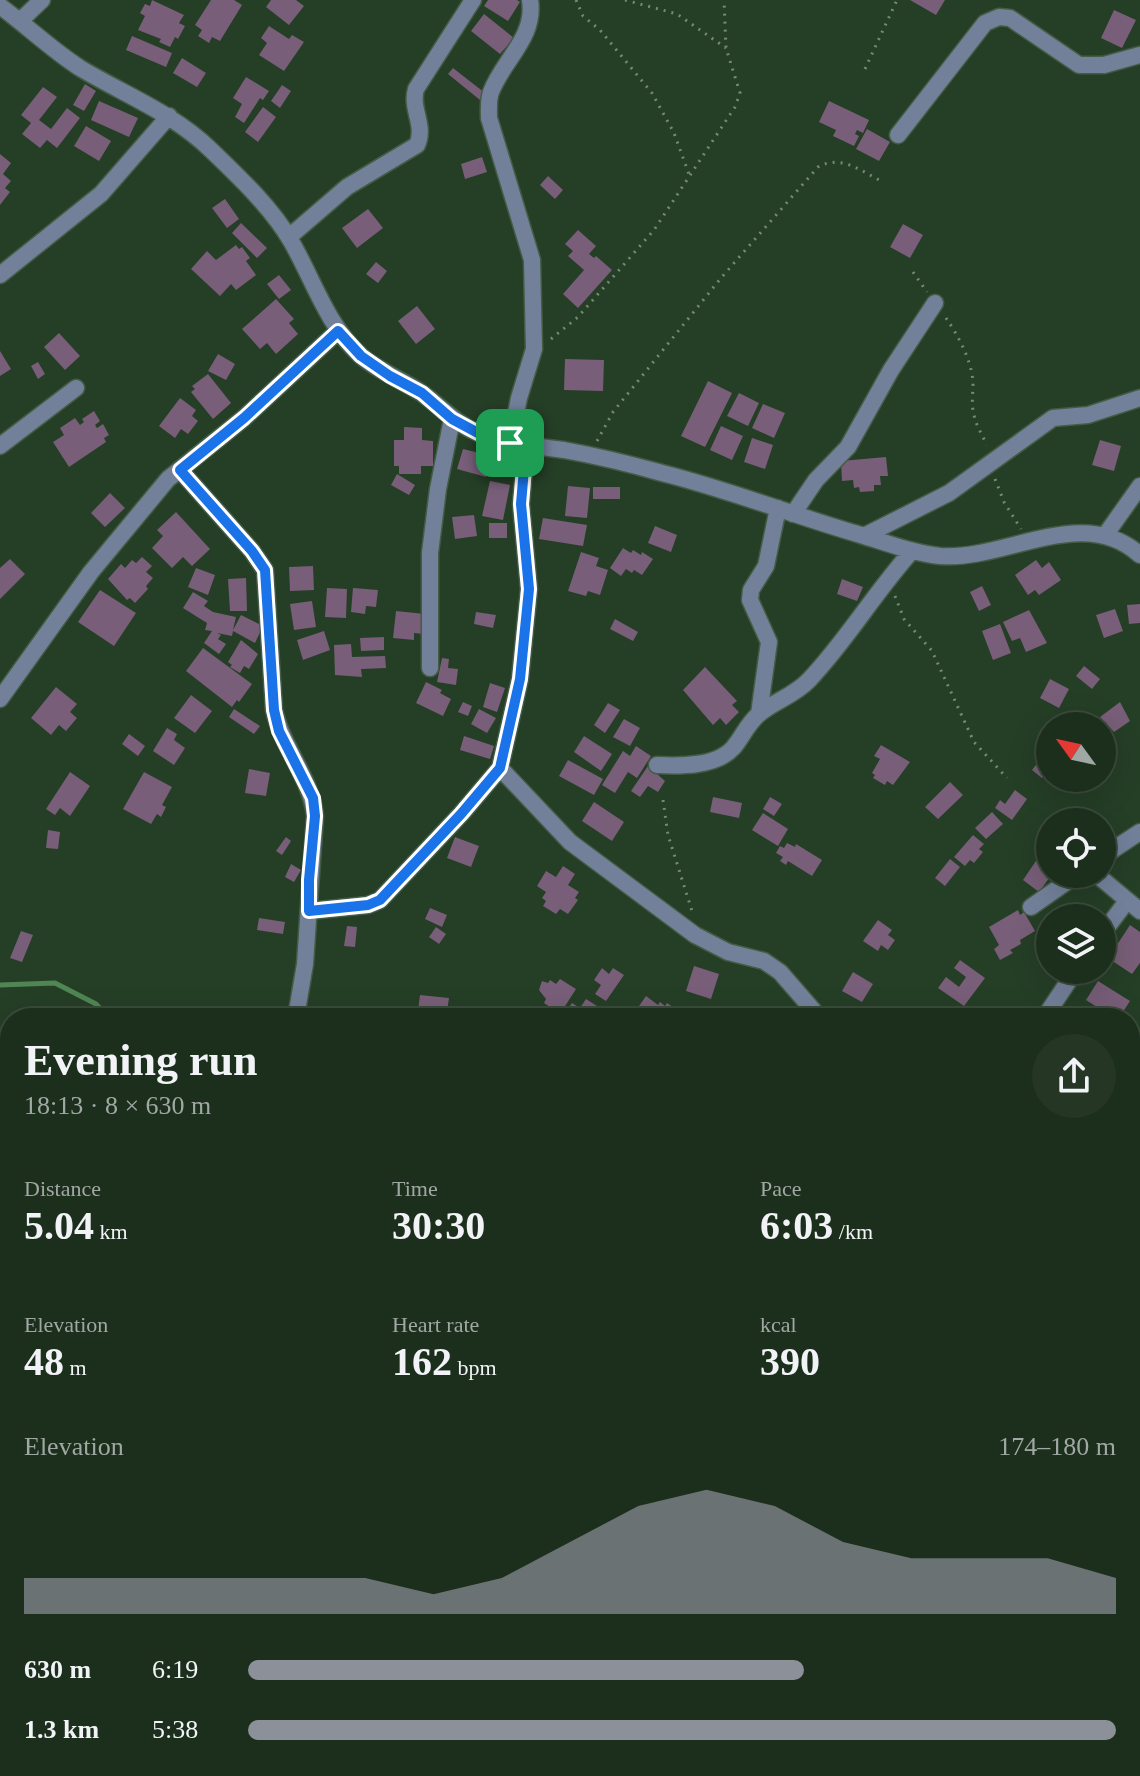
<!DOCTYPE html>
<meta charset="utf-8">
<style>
:root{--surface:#1c2e1c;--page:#253625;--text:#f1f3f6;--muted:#a0a8a3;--line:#3a4a3b;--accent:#8c9099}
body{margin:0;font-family:Georgia,serif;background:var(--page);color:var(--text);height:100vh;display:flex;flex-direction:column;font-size:30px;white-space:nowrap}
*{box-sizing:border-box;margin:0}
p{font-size:26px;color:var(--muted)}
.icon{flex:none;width:44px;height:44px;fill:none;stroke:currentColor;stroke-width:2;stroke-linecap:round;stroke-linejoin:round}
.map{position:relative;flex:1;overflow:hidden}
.details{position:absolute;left:0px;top:1008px;width:1140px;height:768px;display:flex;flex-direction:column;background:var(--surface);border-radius:32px 32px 0 0;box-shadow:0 8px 32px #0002,0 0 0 2px var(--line)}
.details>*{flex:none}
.needle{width:52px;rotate:303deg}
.controls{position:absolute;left:1036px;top:712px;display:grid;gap:16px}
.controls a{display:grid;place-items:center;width:80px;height:80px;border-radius:50%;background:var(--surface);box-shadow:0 8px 32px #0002,0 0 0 2px var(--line);font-size:40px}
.pin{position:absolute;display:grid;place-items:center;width:68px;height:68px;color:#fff;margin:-34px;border-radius:16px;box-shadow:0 4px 12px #0006}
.round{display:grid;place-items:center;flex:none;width:84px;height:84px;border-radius:42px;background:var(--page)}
.summary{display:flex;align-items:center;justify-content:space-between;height:136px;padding:0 24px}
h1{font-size:44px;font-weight:700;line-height:60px}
.figures{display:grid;grid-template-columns:repeat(3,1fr);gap:12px;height:136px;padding:8px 24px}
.figures div{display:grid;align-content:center}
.figures b{font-size:40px;font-weight:700}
.figures small{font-size:22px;font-weight:400}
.figures p{font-size:22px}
.chart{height:224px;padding:16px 24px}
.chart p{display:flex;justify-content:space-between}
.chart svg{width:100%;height:144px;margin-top:8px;fill:var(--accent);opacity:.7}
ul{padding:0 24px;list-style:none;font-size:26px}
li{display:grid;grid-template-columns:128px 96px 1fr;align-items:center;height:60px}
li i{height:20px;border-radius:10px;background:var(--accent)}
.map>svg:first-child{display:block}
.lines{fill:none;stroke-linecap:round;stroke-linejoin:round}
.stream{stroke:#4f8653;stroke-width:5}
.building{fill:#785e78}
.minor-casing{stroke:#445c45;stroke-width:19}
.path{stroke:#758a75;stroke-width:3;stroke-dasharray:2 6;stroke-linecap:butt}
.minor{stroke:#73809a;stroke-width:16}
.route-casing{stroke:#fff;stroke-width:16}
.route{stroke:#1a73e8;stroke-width:10}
</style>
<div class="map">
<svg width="1140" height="1776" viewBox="0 0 1140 1776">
<rect width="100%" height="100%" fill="#253e26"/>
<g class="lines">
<path class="stream" d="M0 985 55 983 96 1004 109 1018
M1130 1297 1140 1300"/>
</g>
<path class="building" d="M152 0 184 15 179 23 185 26 178 39 175 37 170 47 159 42 161 39 138 30 145 16 140 13 145 4 150 6Z
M211 0H234L242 5 220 41 212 37 209 43 198 36 202 30 195 25Z
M271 0H296L304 6 289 25 266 7Z
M488 0H517L520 2 508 21 484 6Z
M910 0H945L936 15Z
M1114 10 1136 20 1122 48 1101 38Z
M484 14 514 38 500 54 471 31Z
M269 26 289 39 292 35 304 42 284 71 259 55 267 43 261 38Z
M132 36 172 53 166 67 126 50Z
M182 58 206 73 197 87 173 73Z
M453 68 485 93 480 100 448 74Z
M246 77 269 91 263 100 260 98 244 123 235 117 242 104 233 98Z
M85 84 96 91 84 111 73 105Z
M282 85 291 91 280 108 271 101Z
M43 87 57 97 39 120 51 129 67 108 80 118 57 148 47 140 40 148 22 134 31 123 21 115Z
M99 101 138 118 129 137 91 120Z
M829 101 869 120 863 133 857 130 855 134 859 136 854 146 833 136 836 130 819 122Z
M263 107 276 117 258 142 245 132Z
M86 126 111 141 99 161 74 146Z
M867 129 890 142 879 161 856 149Z
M0 154 11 163 3 174 11 181 5 188 10 192 0 205Z
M482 157 487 172 465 179 461 164Z
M548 176 563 190 555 199 540 185Z
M225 199 239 219 227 228 212 208Z
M368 209 383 228 357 248 342 228Z
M241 223 267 248 257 258 232 233Z
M903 224 923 235 910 258 890 247Z
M578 230 596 246 589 254 594 258 596 256 612 270 578 308 563 294 584 270 568 256 573 251 565 244Z
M236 245 239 249 242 247 250 258 246 261 256 275 236 290 231 284 220 296 191 269 207 251 216 260Z
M376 262 387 271 378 283 366 274Z
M279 275 291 290 279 299 267 284Z
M276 299 294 319 289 323 298 334 276 354 267 343 260 349 242 329Z
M417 306 435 329 416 344 398 321Z
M59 333 80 356 65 370 44 347Z
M0 351 11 369 0 376Z
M218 354 235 364 226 380 208 371Z
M565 359 604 360 603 391 564 390Z
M38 362 45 374 38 379 31 366Z
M208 374 231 403 213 419 191 392 195 389 192 386Z
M708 381 732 393 705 447 681 436Z
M739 393 759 403 748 426 727 416Z
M180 398 196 410 192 416 198 421 188 434 181 429 175 438 159 426Z
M763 404 785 413 774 438 752 428Z
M94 411 100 421 95 425 97 428 103 424 109 435 104 438 106 442 69 467 53 442 64 435 60 428 75 418 80 425 84 422 82 419Z
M721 426 743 436 732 460 710 450Z
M404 427 422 428V440L433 441V466H421V474H399V466H394V440H404Z
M752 438 773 445 765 469 744 462Z
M1100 440 1121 446 1114 471 1092 465Z
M463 449 492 456 486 477 457 469Z
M886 457 888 476H880L881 485H874V491L860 492 859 487 854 488 853 480 842 481 841 461Z
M397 474 415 485 409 495 391 485Z
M490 481 510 485 503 520 482 516Z
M568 486 590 488 587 518 565 516Z
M593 487H620V499H593Z
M110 493 125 508 105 527 91 513Z
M176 512 210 549 192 566 183 557 172 568 152 548 163 536 157 530Z
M474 515 477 536 455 539 452 517Z
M543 518 587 525 583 546 539 539Z
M489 523H507V538H489Z
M655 526 677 535 671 552 648 543Z
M623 548 631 553 633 550 641 555 642 552 653 559 642 575 634 570 632 573 626 569 621 576 610 568Z
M581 552 599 558 596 566 608 570 600 595 588 591 586 596 568 591Z
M142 557 152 566 146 572 153 578 146 586 148 589 135 603 130 598 127 600 108 579 121 564 125 568 132 560 136 563Z
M10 559 25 574 0 599V568Z
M1036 560 1042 568 1049 562 1061 580 1039 595 1035 590 1028 595 1015 575Z
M313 566 314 590 290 591 289 567Z
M196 568 215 575 208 595 188 587Z
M246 578 247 611H230L228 579Z
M842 579 863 587 857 601 837 594Z
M982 586 991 605 979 611 970 592Z
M327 588 347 589 346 618 325 617Z
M353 588 378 590 376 607 366 606 365 614 351 612Z
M100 590 136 613 114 646 78 622Z
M193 592 208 601 204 606 213 612 236 617 233 630 241 615 263 626 255 643 233 631 232 636 217 633 221 635 218 639 226 644 219 654 204 643 212 631 205 630 207 623 183 608Z
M312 601 316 627 294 630 290 604Z
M1140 604V623L1129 624 1127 605Z
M1115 609 1123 631 1104 638 1096 615Z
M1029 610 1047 643 1026 652 1020 638 1012 641 1003 622Z
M396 611 425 614 424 634 414 633V640L393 638Z
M476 612 496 615 493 628 474 624Z
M615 619 638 632 633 641 610 629Z
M1000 624 1011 653 993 660 982 631Z
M324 631 330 650 303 660 297 640Z
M384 637V650L361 651 360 638Z
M241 640 258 654 249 669 244 666 240 673 230 667 232 665 228 662Z
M351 644 352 657 385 656 386 668 361 669 362 677 335 675 334 645Z
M203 648 252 684 239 702 237 700 232 707 186 671Z
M442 658 449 659 448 668 458 669 456 685 437 682Z
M1084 666 1100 679 1092 689 1076 676Z
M705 667 737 701 732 705 739 712 726 725 720 718 713 725 683 690Z
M1050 679 1069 689 1059 708 1040 698Z
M426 682 442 690 440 693 451 699 443 716 416 703Z
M490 683 505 688 497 712 483 707Z
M56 687 77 704 70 712 77 718 66 731 59 725 51 735 31 718Z
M191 695 212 711 195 733 174 718Z
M463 702 472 706 468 716 458 712Z
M1120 702 1130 721 1114 732 1100 717Z
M608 703 620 710 605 733 594 725Z
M234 709 260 726 254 734 229 717Z
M479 709 496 718 487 733 471 724Z
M624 719 640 728 630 746 613 737Z
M167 728 177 734 174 740 185 748 174 765 153 751Z
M129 734 145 746 138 756 122 744Z
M464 736 494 746 490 759 460 750Z
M584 736 612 754 601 771 574 752Z
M881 745 910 762 893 785 887 781 885 785 873 778 875 775 872 773 880 759 874 756Z
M636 746 651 756 637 778 628 772 615 793 602 785 623 751 630 756Z
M1046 752 1050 755V776L1046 773 1042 778 1032 770Z
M568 760 603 779 594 795 559 776Z
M648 766 665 781 658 792 648 786 640 797 631 791Z
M249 769 270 773 266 796 245 793Z
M70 772 90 786 70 816 60 808 55 815 46 809Z
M144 772 172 787 162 805 166 807 161 817 157 814 151 824 123 809Z
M950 782 963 795 938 819 925 807Z
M1015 790 1027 799 1012 820 995 808 1000 800 1005 804Z
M713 797 742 803 739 818 710 812Z
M770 797 782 804 774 816 763 809Z
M594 802 624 822 612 841 582 821Z
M992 812 1003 824 986 839 975 828Z
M763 813 788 829 778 846 752 830Z
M48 830 60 832 58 849 46 848Z
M973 835 984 844 979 849 983 852 974 863 970 860 965 866 954 857Z
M286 837 291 841 282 855 276 851Z
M455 837 479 846 471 867 447 858Z
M787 843 795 847 796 844 822 860 812 876 788 861 786 865 780 861 783 857 776 853 780 846 784 848Z
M1040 855 1050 862 1052 874 1039 892 1023 880Z
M950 859 960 867 945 886 935 878Z
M291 864 301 870 294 882 285 877Z
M563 866 575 874 568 885 579 892 575 898 578 900 568 914 560 909 556 914 543 906 546 901 542 898 546 892 537 886 546 871 556 877Z
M430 908 447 915 442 927 425 919Z
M1018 910 1020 915 1024 912 1035 931 1020 940 1021 944 1010 950 1013 953 1000 960 994 949 999 945 989 927Z
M259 918 285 922 283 934 257 930Z
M878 920 892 930 888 935 895 940 888 950 881 945 878 951 863 941Z
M1130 925 1140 932V963L1132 974 1111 960 1107 967 1102 964 1103 949 1111 954Z
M347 926 357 927 355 947 344 946Z
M436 927 446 934 439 944 429 937Z
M1050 929V950L1039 940Z
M21 931 33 935 22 962 10 958Z
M960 960 985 978 964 1006 938 988 946 977 959 987 966 977 954 968Z
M694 966 719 974 711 999 686 991Z
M602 968 609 974 613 968 624 975 606 1001 595 994 601 985 594 980Z
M853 972 873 984 862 1002 842 991Z
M560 979 576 989 560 1014 544 1003 546 999 539 990 542 981 548 983 550 980 556 984Z
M1098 981 1130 1001 1119 1018H1114L1086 1000Z
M420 995 449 998 446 1018H417Z
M646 996 658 1005 660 1002 665 1006 667 1003 686 1016 650 1018 637 1009Z
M586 999 597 1006 589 1018H567L563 1016 572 1003 580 1008Z
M1130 1141 1140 1147V1160L1136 1167 1130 1163Z
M0 1214 10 1215V1231L0 1230Z
M9 1303H10V1332L2 1330Z
M5 1469 10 1473V1510L4 1519 0 1516V1476Z
M1140 1709V1744H1137L1138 1750 1130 1752V1711Z
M525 1766H542L550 1776H534Z"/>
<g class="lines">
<defs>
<path id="minor" d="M0 6C27 26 52 50 80 68 125 95 173 113 211 150 239 177 271 207 291 241 313 279 327 325 360 355 379 372 403 380 423 394 442 408 456 424 478 433 505 444 535 446 564 450 597 456 630 464 662 473 730 490 795 516 861 535 887 543 913 553 940 556 1006 561 1083 503 1140 555
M20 21 42 0
M898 135 985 23 999 17 1010 18 1079 65H1104L1140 55
M289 237 347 187 417 145C426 125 410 109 416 89L473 0
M0 275 101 194 169 116
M510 443 519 398 534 349 532 260 489 118C489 110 488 100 491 92 503 60 536 37 530 0
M0 446 76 388
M180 470 252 551 265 570 274 710C282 747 311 778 315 816L305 964 297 1011
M793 514 816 480 848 447 891 370 935 303
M1106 534 1140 486
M864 536 949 493 1053 418 1088 415 1140 398
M430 668V553L438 489 452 419
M0 699 91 572 168 479 244 418 338 331
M759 714 769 642 750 600 751 590 766 566 778 508
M657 765C679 766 716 767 733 748 742 738 747 724 759 714 774 701 794 696 809 680 847 640 875 592 912 551
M500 768 570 842 695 935 728 952 764 961 780 972 813 1010 815 1018
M1102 857 1140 832
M1096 874 1140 911
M1031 907 1078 874
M309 911 368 905 380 900 461 814 500 768 520 679 529 589 521 504 526 445
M1102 934 1127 901
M1044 1018 1076 970
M1137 1240 1140 1241
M0 1266 10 1269
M0 1375 10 1379
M0 1545 10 1535
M666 1766 668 1776
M795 1766 824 1776
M1004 1766V1776
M415 1776 422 1766"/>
</defs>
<use href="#minor" class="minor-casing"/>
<path class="path" d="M576 0 583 16 600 30 652 93 674 133 690 177
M625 0 677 14 726 48
M865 69 897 0
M913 272 927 292
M946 318C958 335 972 361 973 383 973 394 971 404 974 415 976 425 982 435 987 445
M551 339 578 317 654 230 735 107 740 93 726 48 724 0
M597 441 613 412 721 278 818 167C841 154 861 171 883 182
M995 479 1004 502 1021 529
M895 596 904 619 932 651 974 742 1007 778
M663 800 668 835 692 911"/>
<use href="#minor" class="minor"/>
</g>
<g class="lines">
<defs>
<path id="route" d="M338 331 361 356 390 376 422 393 452 419 478 433 510 443 526 445 521 504 529 589 520 679 500 768 461 814 380 900 368 905 309 911V880L315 816 313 798 279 731 274 710 265 570 252 551 180 470 244 418Z"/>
</defs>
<use href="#route" class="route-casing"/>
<use href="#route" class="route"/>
</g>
</svg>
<div class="controls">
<a><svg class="needle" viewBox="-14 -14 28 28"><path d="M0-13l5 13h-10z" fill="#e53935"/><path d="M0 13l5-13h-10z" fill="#a0a8a3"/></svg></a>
<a><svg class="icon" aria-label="locate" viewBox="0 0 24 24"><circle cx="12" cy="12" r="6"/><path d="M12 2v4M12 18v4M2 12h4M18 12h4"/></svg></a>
<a><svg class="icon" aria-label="layers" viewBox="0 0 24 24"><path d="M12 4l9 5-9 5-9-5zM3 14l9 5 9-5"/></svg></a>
</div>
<div class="pin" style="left:510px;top:443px;background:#1e9e55"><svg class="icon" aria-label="arrive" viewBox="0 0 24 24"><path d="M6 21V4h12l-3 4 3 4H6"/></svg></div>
<section class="details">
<div class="summary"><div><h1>Evening run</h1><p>18:13 · 8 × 630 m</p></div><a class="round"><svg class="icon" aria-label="share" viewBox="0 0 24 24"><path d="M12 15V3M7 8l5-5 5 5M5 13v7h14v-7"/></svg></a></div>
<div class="figures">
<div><p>Distance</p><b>5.04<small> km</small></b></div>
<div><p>Time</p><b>30:30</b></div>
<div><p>Pace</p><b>6:03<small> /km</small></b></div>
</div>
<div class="figures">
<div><p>Elevation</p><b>48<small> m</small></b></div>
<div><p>Heart rate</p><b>162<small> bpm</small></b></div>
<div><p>kcal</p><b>390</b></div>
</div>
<div class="chart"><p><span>Elevation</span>174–180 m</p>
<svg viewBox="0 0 160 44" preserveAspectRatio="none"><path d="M0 44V33L10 33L20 33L30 33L40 33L50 33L60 38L70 33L80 22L90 11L100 6L110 11L120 22L130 27L140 27L150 27L160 33V44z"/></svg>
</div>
<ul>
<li><b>630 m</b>6:19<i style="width:64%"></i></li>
<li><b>1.3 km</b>5:38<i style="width:100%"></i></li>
</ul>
</section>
</div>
